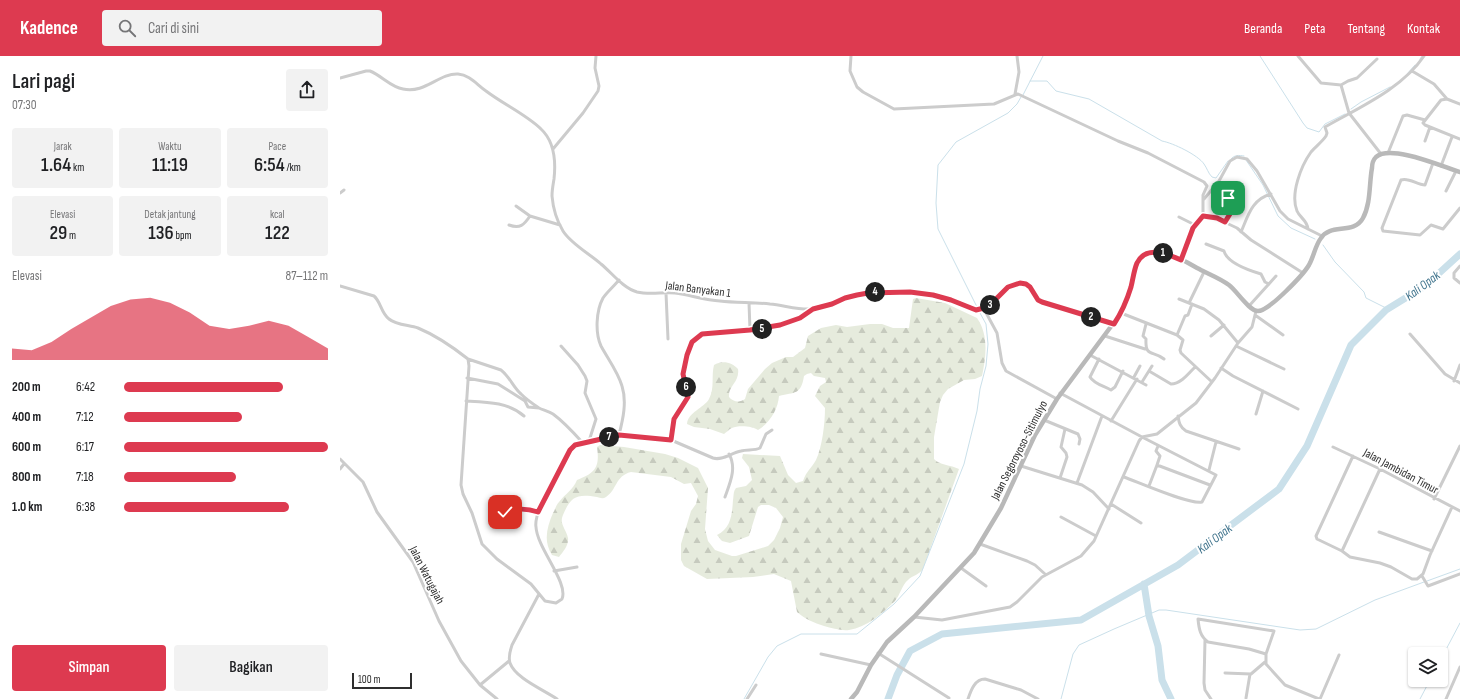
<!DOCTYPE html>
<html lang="id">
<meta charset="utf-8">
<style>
:root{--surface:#fff;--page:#f2f2f2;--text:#202124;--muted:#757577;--accent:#dd3a50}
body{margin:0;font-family:"Sofia Sans Condensed",sans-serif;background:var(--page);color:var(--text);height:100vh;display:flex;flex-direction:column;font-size:15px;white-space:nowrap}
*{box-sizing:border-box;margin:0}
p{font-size:13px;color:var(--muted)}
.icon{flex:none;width:22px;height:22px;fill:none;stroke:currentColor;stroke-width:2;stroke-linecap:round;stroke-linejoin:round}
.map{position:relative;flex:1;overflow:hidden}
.sheet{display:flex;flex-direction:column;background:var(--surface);width:340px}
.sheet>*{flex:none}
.tools{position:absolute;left:1068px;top:591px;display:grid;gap:8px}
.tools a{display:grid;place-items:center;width:40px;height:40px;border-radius:4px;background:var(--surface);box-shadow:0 1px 3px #0004;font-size:20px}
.scale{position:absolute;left:12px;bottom:10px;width:60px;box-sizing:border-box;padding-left:4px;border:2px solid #2f2f2f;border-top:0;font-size:11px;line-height:14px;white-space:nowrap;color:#2f2f2f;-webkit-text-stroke:3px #fff;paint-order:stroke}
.pin{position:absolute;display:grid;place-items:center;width:34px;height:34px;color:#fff;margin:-17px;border-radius:8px;box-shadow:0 2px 6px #0006}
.km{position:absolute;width:20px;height:20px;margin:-10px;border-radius:50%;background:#222;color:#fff;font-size:11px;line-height:20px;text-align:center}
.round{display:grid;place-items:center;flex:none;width:42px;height:42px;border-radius:4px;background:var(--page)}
.summary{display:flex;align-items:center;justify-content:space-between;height:68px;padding:0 12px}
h1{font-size:22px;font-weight:600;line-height:30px}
.metrics{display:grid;grid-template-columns:repeat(3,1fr);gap:6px;height:68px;padding:4px 12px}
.metrics div{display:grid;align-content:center;border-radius:4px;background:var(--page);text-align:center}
.metrics b{font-size:20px;font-weight:600}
.metrics small{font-size:11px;font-weight:400}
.metrics p{font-size:11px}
.chart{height:112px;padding:8px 12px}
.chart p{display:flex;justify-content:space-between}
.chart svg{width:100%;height:72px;margin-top:4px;fill:var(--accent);opacity:.7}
.primary-button{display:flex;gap:8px;margin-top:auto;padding:8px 12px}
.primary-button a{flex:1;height:46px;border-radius:4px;background:var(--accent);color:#fff;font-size:16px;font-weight:600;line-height:46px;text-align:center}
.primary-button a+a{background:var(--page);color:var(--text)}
ul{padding:0 12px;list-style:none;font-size:13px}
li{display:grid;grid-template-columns:64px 48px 1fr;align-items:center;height:30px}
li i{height:10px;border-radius:5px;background:var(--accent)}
header{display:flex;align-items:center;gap:24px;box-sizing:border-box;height:56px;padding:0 20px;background:var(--accent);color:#fff}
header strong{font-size:19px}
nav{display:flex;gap:22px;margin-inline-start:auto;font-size:14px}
.search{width:280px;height:36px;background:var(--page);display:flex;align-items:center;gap:10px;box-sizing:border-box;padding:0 14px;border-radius:4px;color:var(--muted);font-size:15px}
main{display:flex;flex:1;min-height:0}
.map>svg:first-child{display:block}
.forest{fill:url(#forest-firs)}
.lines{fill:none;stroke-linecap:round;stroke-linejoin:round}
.stream{stroke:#cae0ea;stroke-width:1}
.river{stroke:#cae0ea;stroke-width:7}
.minor{stroke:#ccc;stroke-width:3}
.secondary{stroke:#b9b9b9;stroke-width:4.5}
.route-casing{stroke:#fff;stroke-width:8}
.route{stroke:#dd3a50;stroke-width:5}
.labels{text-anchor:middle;stroke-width:4;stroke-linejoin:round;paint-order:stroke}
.street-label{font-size:12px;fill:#2f2f2f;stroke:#fff}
.water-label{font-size:13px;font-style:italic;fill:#40748d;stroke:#fff}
</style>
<header>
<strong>Kadence</strong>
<div class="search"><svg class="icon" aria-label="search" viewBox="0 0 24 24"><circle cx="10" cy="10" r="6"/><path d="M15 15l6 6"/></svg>Cari di sini</div>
<nav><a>Beranda</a><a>Peta</a><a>Tentang</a><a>Kontak</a></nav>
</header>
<main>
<section class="sheet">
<div class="summary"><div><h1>Lari pagi</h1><p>07:30</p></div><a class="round"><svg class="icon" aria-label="share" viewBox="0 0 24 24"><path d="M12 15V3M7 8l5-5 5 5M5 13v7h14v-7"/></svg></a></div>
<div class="metrics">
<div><p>Jarak</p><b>1.64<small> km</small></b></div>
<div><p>Waktu</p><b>11:19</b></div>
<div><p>Pace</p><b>6:54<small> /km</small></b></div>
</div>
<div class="metrics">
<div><p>Elevasi</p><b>29<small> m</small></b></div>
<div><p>Detak jantung</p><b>136<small> bpm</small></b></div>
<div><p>kcal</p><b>122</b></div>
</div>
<div class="chart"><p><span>Elevasi</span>87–112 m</p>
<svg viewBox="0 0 160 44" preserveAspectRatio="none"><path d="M0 44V37L10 38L20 33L30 25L40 18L50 11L60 7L70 6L80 9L90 15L100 23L110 25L120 23L130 20L140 23L150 30L160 37V44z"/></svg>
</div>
<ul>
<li><b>200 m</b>6:42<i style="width:78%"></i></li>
<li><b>400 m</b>7:12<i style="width:58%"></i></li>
<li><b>600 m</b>6:17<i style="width:100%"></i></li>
<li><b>800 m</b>7:18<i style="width:55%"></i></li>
<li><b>1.0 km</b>6:38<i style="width:81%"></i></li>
</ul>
<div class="primary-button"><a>Simpan</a><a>Bagikan</a></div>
</section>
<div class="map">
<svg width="1120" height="643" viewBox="0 0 1120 643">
<defs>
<pattern id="forest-firs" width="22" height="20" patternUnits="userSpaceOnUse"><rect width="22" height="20" fill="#e6ebdd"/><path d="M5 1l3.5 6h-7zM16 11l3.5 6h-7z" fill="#c6cabe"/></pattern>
</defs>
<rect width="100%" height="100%" fill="#fff"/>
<path class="forest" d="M576 242 605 247 637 262C649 279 646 301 642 320L635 323 624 324 608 333 603 339 600 346 594 381V403C599 409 611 409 619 413L583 513C579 519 573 519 568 524 562 529 560 539 555 545 542 558 527 571 509 574 501 575 492 572 484 570 474 567 465 563 457 556L451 525 434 518 413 521 367 523 344 510 341 504V488L351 455 356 448 358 440 351 427 344 428 331 421 291 416C275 420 277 434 266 441 263 443 260 442 257 441 237 438 231 440 223 459 219 468 226 473 228 482 229 489 223 496 219 501L212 499C203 485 207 471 213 457 215 454 216 449 219 446 225 438 233 434 237 424 255 417 260 412 257 391L260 389 284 391 325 398 338 402 358 412 368 432 365 473 368 485 375 494 392 500H396L428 490 434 484 440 472 443 461 436 452 429 449H421L418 451 409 480 390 487 382 485 377 479C391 472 392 459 393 444 394 439 393 436 396 432L406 430 412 424 409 411 402 402 403 398 440 400 448 419 456 427 463 425C467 414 471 413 476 404 482 391 485 368 485 352L475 340 480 330 486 326 485 322 474 320 471 317 467 318 464 320C461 339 455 336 439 340 438 353 430 367 418 374 413 370 398 369 392 372 389 373 387 376 384 378L370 373 354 371 347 368C348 356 364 352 369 343 375 332 371 320 374 309 382 304 392 306 398 313 400 326 388 330 389 341 393 346 400 347 405 343L408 333 425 313 432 307 446 301H453L465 292 468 280 481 272 496 269 507 271 530 268H542L553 272H569L573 243Z"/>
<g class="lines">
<path class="stream" d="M920 0 963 67 967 72 979 76 985 68 1005 58
M1080 3 1082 0
M1067 18 1075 9
M690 25H707L716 35 749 43 822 85C833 87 858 99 864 108 867 112 868 117 872 121L876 122 888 105
M683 39 703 0
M1011 53 1021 46 1050 31
M891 103C894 99 899 99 904 100
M906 104 923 129 938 160 951 172 975 183
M983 189 995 206 1024 236 1026 242 1048 253
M637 251 598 173 596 147 598 109 616 86 668 57 677 48 681 41
M1087 525 1120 513
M1101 603 1120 567
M404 643 428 601 437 590 461 578H517L554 548 580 520 624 408 637 355 640 333 646 310 648 288 646 268 640 257
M721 643 733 598 739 589 774 573 819 554H826L960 574 976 573 1035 544 1084 526
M1080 643 1090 624"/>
<path class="river" d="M804 528 809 560 818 590 822 624 831 643
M548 643 557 619 570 595 602 578 741 564 838 509 939 433 967 390 1011 289 1046 254 1085 230 1120 198"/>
<path class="minor" d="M511 0 510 15 517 31 523 36 554 53 654 48 678 38 778 85 808 97 864 126 867 130 863 139V161L853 172 841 204
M958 0 981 27 1001 29 1009 57 1041 98
M1072 15 1094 28 1107 43
M0 22 26 15H30C42 20 51 31 63 33 85 38 99 17 118 18 130 19 137 29 146 35 163 48 187 59 201 73 215 86 216 105 214 123 213 129 212 134 212 140 213 152 217 165 223 175 231 188 250 198 261 208 272 217 283 232 297 236 309 239 322 236 335 237 350 239 365 244 380 245 396 247 413 246 430 248 443 249 458 254 471 253 484 252 495 246 507 242 521 237 537 235 552 236 572 236 591 238 610 244 618 247 628 255 637 254 656 253 664 220 686 228 694 231 695 242 702 246L774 268
M1001 29 1008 25 1017 22 1037 3
M675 38 679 16 677 0
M1120 48 1107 43 1101 44 1083 67 1085 69 1120 83
M1085 85 1090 71
M213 93 243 57 258 35 259 30 255 12 256 0
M1048 97 1063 60 1067 59 1085 64
M1093 107 1085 129C1077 129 1069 121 1061 124L1042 172 1043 175 1080 179 1091 169 1103 173 1120 152
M1101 110 1112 81
M1106 135 1116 115
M0 137 4 134
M864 143 879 125 890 105 897 101 907 103 917 115 940 155 948 163 982 180
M176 150 190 160 220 169
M839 161 855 169
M863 161 878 163 897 172 911 184 963 217
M885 166 893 153 891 146 888 143
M169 169C180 173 184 169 190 160
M968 173C967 164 960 162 957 155 950 138 961 110 971 96 976 90 982 86 986 80L987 77 985 71C1018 52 1062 33 1084 0
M901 176C908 160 912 143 931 138
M866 188 884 195C887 207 911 215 921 218L925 226 929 228
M1120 210 1114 217V222L1120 227
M0 230 34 240C41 246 41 257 49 263 56 269 69 269 78 272 95 279 114 292 128 303L129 310 121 429 123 438 132 457 142 488 157 503 191 528 205 545 216 547 222 543C229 527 197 492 196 471 195 466 197 461 198 456L232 391 242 386 279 379C283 363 287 346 282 330 278 316 268 303 261 290 255 277 256 255 263 242 267 236 274 230 279 224
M326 237 328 283
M839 243 864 253 879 264 898 287
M409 247 410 274
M849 247 864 216
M909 250 936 220
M644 253 657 277 662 307 666 315 717 343
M781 257 837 279 843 284 840 294 841 297 872 326
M915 259 943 279
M806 268 803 280 806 283C805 302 813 294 824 303
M1070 278 1105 318 1120 327
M837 279 845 260 848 259 852 248
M765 280 805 293
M871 280 884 269
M221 290 238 309 245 320 247 325 245 337 256 363 249 385
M896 290 944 313
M750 299 806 329
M128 303 161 314C170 321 173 331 181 338 186 343 193 348 199 352 203 354 208 355 213 358 224 366 233 376 242 386
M759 303 750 321C754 328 764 330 771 334L775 331 783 315
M881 312 893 320 958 353
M809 315 831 328C841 328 849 317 855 311
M794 321 800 310
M127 322 158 328 185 345 188 351 199 352
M1114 325 1120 309
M802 326 812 310
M720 337 802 381 876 419 862 446C850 449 798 426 784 421
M126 345C147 346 168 346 184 360
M916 358 923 335
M838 360C839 367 840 371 846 375L899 393
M704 364 738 378 740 383 739 388
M771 365 797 323
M279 379 331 384 373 402C382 405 391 397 401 395 407 393 414 395 420 392L426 378 432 374
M331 384 334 363 348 341 343 318 347 299 352 286 362 278C398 273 443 279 473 253
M818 390 816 395 820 400 817 409 870 429
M993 391 1040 413 1120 455
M1013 400 976 480 977 483 1002 495 1010 501 1040 507 1051 511 1072 523H1077L1083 518 1090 499 1112 451
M0 403 23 426 37 456 73 506 99 565 121 605 140 629 157 643
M681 410 742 429 753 436 769 453
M0 413 4 408
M869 414 876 386
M720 422 727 401 726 397 721 391 725 373
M737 427 762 360
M809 430 817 409
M385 441C390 427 397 412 389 398
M1094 443 1120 390
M771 448 801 467
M165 456C177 452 186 452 198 456
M721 461 756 480
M1039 476 1092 495
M640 488 687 505 695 509 705 518
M1002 495 1040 413
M621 512 646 530
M214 515 237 511
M1082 520 1088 530 1120 518
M199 538 172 589C170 595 168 601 170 607 175 622 204 634 217 643
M574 561 602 564 670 551 677 546 702 521 741 500 754 485 799 385 802 381 817 378 856 347 875 322 898 287 912 271 916 255
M865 584 864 627 865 634 871 643
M538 597 609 642
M481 598 531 609
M926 598 909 593 868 586C860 580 859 573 858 563L934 575 926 598V608L945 629 979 643
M885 617 911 618 925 606
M140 629 169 605
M906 642 910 618
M407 643 416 629
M628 643C631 634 635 623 645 623L681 634 698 643
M980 643 999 599
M1106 643 1120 611"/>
<path class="secondary" d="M511 643 517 636 531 609 547 586 574 561 634 497 661 452 695 379 717 343 781 257C785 248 789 239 791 229 793 221 794 210 799 203 817 185 845 206 863 215 871 219 881 223 889 229 897 235 909 255 918 255 929 255 963 219 969 209 974 200 975 190 981 182 990 167 1014 179 1023 162 1031 147 1029 128 1032 112 1032 108 1033 104 1036 101 1051 88 1103 111 1120 116"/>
</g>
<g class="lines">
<defs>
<path id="route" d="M165 456C177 452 186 452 198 456L230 394 235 389 279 379 331 384 334 363 348 341 343 318 347 299 352 286 362 278 410 274 440 269 460 262 473 253 492 248 505 242 517 239 528 237 570 236 593 239 611 244 636 254 644 252 650 249 668 231 680 227 686 228 690 231 698 244 702 246 774 268C782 256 787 244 791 231 793 223 794 214 797 207 806 189 828 198 841 204L853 172 863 160 877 162 885 166 893 153 891 146 888 142"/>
</defs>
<use href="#route" class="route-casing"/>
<use href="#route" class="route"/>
</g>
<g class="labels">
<g class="street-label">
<text transform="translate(358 233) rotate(7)" y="4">Jalan Banyakan 1</text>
<text transform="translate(679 394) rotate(-63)" y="4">Jalan Segoroyoso-Sitimulyo</text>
<text transform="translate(1061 415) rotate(28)" y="4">Jalan Jambidan Timur</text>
<text transform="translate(87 519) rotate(63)" y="4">Jalan Watugajah</text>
</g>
<g class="water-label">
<text transform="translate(1082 229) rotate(-37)" y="5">Kali Opak</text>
<text transform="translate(874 482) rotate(-37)" y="5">Kali Opak</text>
</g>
</g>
</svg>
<div class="tools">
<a><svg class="icon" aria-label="layers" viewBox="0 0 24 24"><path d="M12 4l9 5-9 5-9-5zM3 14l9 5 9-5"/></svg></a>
</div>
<div class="scale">100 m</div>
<div class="pin" style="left:888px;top:142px;background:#1e9e55"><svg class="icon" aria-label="arrive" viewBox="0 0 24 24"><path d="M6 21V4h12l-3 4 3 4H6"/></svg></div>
<div class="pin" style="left:165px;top:456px;background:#d93025"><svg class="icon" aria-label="check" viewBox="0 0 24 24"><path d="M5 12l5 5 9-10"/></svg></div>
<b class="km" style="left:823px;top:197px">1</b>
<b class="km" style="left:751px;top:261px">2</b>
<b class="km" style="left:650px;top:249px">3</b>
<b class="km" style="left:535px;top:236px">4</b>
<b class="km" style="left:422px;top:273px">5</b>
<b class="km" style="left:346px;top:331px">6</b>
<b class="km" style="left:269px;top:381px">7</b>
</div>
</main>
